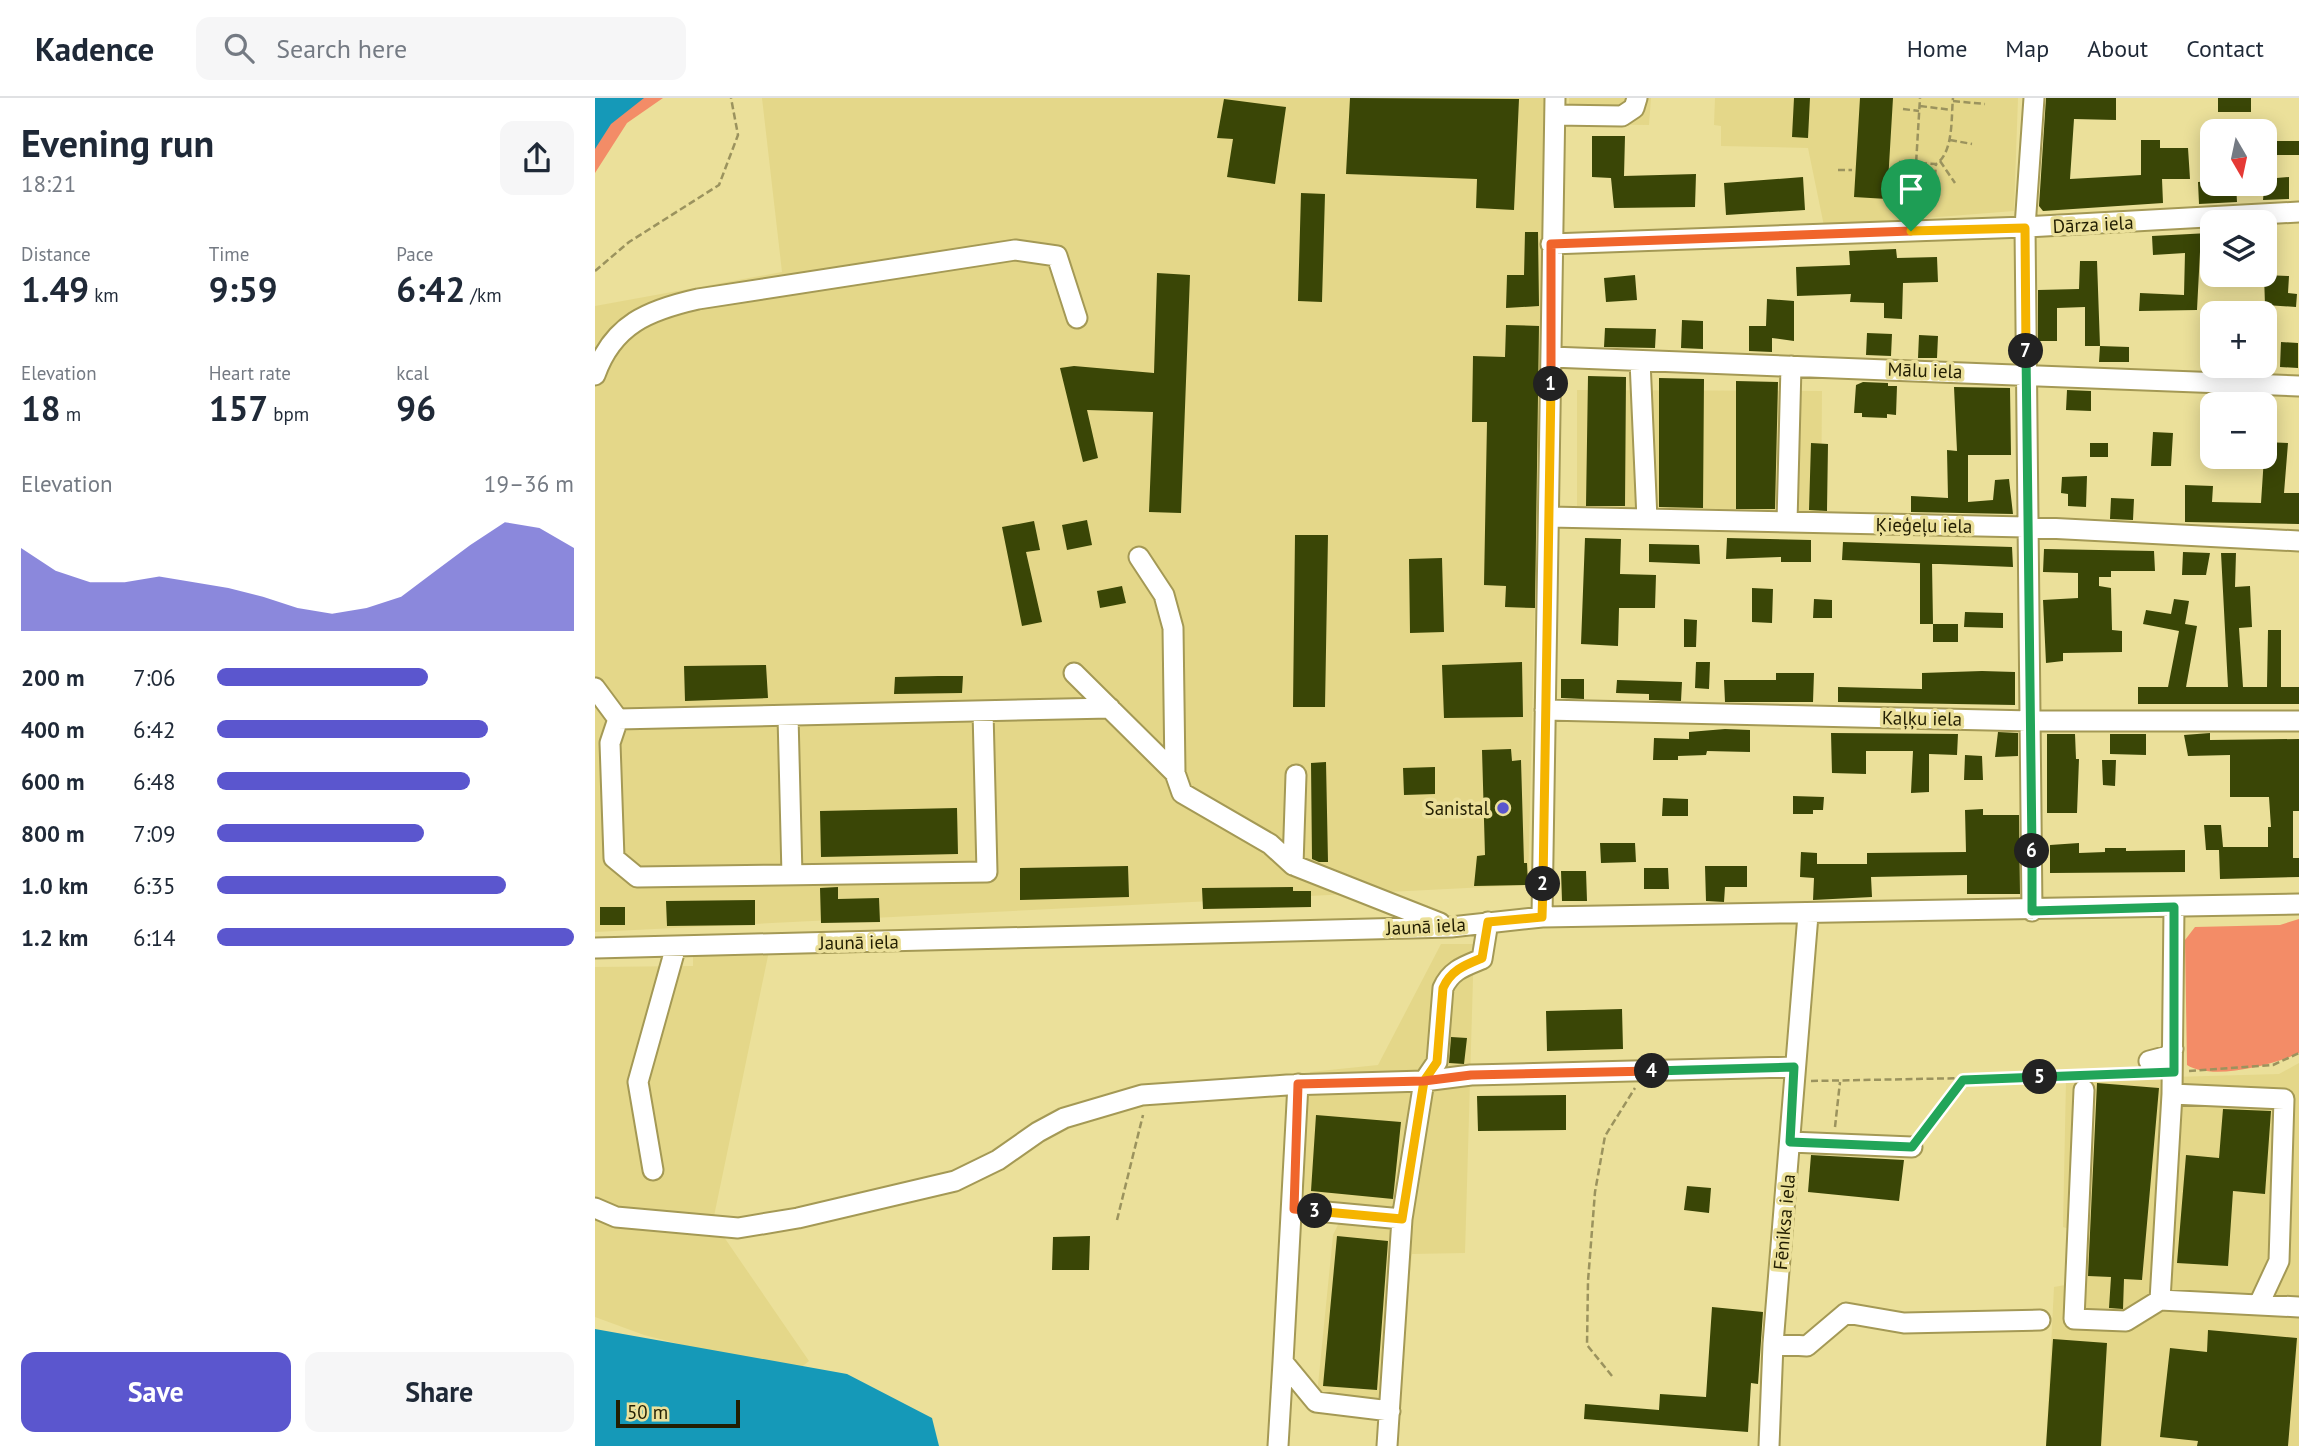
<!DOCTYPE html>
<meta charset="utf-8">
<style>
:root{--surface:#fff;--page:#f6f6f7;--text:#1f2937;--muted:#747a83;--line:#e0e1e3;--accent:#5b56ce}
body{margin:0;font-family:"PT Sans",sans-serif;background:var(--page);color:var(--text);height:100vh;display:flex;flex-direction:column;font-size:26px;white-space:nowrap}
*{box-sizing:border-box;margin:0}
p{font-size:23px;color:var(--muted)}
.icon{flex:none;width:38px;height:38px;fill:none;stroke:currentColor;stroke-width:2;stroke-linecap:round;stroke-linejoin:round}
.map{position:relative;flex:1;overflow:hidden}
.side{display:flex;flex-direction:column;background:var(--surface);width:595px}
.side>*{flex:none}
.needle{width:46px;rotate:171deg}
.fabs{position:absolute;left:1605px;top:21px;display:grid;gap:14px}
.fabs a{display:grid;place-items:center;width:77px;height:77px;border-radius:14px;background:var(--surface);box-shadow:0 4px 18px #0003;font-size:35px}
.scale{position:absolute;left:21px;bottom:18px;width:124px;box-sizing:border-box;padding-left:7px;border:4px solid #221e02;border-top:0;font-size:19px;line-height:24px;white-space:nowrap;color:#221e02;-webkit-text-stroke:5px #ebe09a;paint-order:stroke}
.pin{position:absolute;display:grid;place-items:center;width:60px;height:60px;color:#fff;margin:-72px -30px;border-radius:50% 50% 50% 0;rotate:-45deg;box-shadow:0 0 7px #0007}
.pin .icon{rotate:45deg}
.km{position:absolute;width:35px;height:35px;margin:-18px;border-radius:50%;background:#222;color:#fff;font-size:19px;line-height:35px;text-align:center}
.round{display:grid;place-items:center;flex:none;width:74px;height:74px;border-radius:14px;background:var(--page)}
.headline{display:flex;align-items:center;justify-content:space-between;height:119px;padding:0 21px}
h1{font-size:38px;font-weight:600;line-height:52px}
.figures{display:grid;grid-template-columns:repeat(3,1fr);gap:10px;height:119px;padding:7px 21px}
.figures div{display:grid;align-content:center}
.figures b{font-size:35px;font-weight:600}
.figures small{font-size:19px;font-weight:400}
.figures p{font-size:19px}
.chart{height:196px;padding:14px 21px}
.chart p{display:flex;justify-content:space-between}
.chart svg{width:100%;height:126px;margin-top:7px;fill:var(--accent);opacity:.7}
.primary-button{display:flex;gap:14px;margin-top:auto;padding:14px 21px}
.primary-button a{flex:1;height:80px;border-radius:14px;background:var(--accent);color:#fff;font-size:28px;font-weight:600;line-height:80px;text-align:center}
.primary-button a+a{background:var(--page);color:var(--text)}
ul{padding:0 21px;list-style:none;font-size:23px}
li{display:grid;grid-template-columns:112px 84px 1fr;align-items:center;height:52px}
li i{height:18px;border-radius:9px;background:var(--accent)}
header{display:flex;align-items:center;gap:42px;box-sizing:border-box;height:98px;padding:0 35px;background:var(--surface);border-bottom:2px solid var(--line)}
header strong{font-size:33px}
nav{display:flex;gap:38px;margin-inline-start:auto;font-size:24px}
.search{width:490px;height:63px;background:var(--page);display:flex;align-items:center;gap:18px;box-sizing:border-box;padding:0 24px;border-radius:14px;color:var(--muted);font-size:26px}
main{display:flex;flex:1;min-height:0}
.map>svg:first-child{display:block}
.built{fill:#e4d789}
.green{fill:#f38c67}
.water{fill:#1599b8}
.building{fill:#3a4606}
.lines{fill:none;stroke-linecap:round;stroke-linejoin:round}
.minor-casing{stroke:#a49955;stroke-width:23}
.path{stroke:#9b935e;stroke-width:2.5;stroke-dasharray:7 3.5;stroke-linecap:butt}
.minor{stroke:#fff;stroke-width:19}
.split-1-casing{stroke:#fff;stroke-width:14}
.split-2-casing{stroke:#fff;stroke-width:14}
.split-3-casing{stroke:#fff;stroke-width:14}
.split-4-casing{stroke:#fff;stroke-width:14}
.split-5-casing{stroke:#fff;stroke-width:14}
.split-6-casing{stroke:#fff;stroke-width:14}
.split-7-casing{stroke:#fff;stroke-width:14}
.split-8-casing{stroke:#fff;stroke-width:14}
.split-1{stroke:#f0652b;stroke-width:9}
.split-2{stroke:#f5b400;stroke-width:9}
.split-3{stroke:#f5b400;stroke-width:9}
.split-4{stroke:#f0652b;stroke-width:9}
.split-5{stroke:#22a559;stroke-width:9}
.split-6{stroke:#22a559;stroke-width:9}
.split-7{stroke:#22a559;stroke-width:9}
.split-8{stroke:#f5b400;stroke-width:9}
.poi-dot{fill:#5b56ce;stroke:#ebe09a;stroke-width:2.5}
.labels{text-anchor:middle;stroke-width:7;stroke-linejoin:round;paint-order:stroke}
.street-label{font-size:19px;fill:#221e02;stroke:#ebe09a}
.poi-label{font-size:19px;fill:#221e02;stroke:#ebe09a;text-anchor:end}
</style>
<header>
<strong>Kadence</strong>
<div class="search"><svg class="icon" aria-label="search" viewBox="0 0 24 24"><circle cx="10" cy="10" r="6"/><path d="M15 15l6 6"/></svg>Search here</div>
<nav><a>Home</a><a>Map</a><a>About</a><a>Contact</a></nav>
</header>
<main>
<section class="side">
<div class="headline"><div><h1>Evening run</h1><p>18:21</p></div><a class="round"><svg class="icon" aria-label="share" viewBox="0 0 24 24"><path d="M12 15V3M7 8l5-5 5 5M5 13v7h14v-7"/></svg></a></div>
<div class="figures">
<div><p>Distance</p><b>1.49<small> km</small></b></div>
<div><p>Time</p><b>9:59</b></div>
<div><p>Pace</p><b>6:42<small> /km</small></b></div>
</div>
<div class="figures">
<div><p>Elevation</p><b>18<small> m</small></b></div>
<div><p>Heart rate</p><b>157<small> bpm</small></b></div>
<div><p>kcal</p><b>96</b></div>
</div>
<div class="chart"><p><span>Elevation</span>19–36 m</p>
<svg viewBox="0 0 160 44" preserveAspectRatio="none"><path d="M0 44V15L10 23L20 27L30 27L40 25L50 27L60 29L70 32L80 36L90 38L100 36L110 32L120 23L130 14L140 6L150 8L160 15V44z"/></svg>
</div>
<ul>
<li><b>200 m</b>7:06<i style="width:59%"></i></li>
<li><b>400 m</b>6:42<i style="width:76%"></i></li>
<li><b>600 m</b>6:48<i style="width:71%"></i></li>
<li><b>800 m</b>7:09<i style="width:58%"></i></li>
<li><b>1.0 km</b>6:35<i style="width:81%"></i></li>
<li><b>1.2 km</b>6:14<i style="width:100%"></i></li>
</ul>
<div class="primary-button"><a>Save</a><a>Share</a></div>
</section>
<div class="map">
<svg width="1704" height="1348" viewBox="0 0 1704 1348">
<rect width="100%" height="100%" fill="#ebe09a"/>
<path class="built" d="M167 0H949L948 178 933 787 0 834V208L187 174Z
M974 0H1056L1054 27 974 26Z
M1120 0H1423L1419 113 1229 128 1213 50 1126 48V28L1119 27Z
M982 292 1227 293 1226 422 982 421Z
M846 846H879L870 1155 817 1156 802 1304 722 1297 738 1137 753 1106 704 1102 715 974 783 967Z
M174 853 118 1123 214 1263 199 1275 49 1237 0 1219V869L98 868V854Z
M1704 965V1348H1451L1459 1189 1470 1187 1474 1131 1468 1129 1471 982 1684 976Z"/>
<path class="green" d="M0 0H68L32 25 0 75Z
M1704 821V955C1678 967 1617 983 1592 967L1590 842 1600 829 1685 827Z"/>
<path class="water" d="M0 0H49L16 26 0 51Z
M0 1231 252 1276 337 1320 344 1348H0Z"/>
<path class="building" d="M755 0 924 1 919 112 881 110 882 81 751 76Z
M1199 0H1215L1213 40 1197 39Z
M1265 0H1298L1292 101 1259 99Z
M1451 0H1521V22L1479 21 1475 81 1546 77V42H1565V50H1593L1595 81H1567L1568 105 1448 113 1444 108Z
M1623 0H1656V14H1623Z
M629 1 691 9 680 86 632 79 638 41 622 40Z
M997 38H1030L1029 78 1101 76 1100 109 1019 110 1016 80 997 79Z
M1672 43H1704V57H1671Z
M1208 79 1210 112 1131 117 1129 85Z
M1694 79V101L1668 102 1670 81Z
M1617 83V86H1641L1642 104 1604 106 1603 84Z
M706 95 730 96 727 204 703 203Z
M930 134H943L944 208 911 210 912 177H929Z
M1614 135 1616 154H1605L1602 212 1544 213 1545 195 1589 197 1590 155 1558 157 1557 138Z
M1301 151 1302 160 1342 159 1343 184 1308 185 1307 221 1289 220V205L1255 204 1256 196 1202 198 1201 169 1255 167 1254 153Z
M1485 163H1502L1505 248H1490V209L1462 210V243H1443V192L1484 191Z
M562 175 595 177 586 415 554 414 558 314 492 312 503 360 488 364 465 270 479 268 559 275Z
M1040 177 1042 202 1011 204 1009 180Z
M1669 177 1694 178 1693 195 1702 196 1701 209 1670 207Z
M1172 201 1199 203V243L1177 240V254L1154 253V228H1171Z
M1087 222 1108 223V251L1086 250Z
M911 227 944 228 940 510 910 509 911 488 889 487 892 324H877L878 258 910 259Z
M1010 230 1061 231 1060 250 1009 249Z
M1272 235 1297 236 1296 258 1271 257Z
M1324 237 1343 238 1342 260H1323Z
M1686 244 1703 245V270L1685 269Z
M1505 248 1534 249V264H1504Z
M993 278 1031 279 1030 408H991Z
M1064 280 1109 281 1108 410 1064 409Z
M1141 283 1183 284 1180 411H1141Z
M1268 284 1293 285V288H1302L1301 317 1292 316V320L1267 319V315H1259L1261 287Z
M1359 289 1415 290 1416 357H1373V404L1398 402 1400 382 1414 381 1418 416 1316 414V398L1353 400 1352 352 1362 353Z
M1472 292 1496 293V313L1471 312Z
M1558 334 1578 335 1576 368H1556Z
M1670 344 1693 345 1689 395H1704V426L1590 424V387L1618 388 1617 404 1666 405Z
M1216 345 1233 346 1232 413 1214 412Z
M1495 345H1513V359H1495Z
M1492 378 1491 409 1473 408V396L1466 395 1467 379Z
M1516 400 1539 401 1538 422 1515 421Z
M492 422 497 447 472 452 467 427Z
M439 423 445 452 431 454 447 524 427 528 407 429Z
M700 437H733L730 609H698Z
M990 440 1026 441 1025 476 1061 477 1060 510H1024L1023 548 986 546Z
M1132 440 1216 442V464H1186V459L1131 461Z
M1248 444 1417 449 1418 469 1247 462Z
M1054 446 1104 447 1105 466 1054 464Z
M1449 451 1559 453 1560 473H1516V479H1504V488L1516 490 1517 532 1527 533V554L1468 555V563L1451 565 1448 502 1483 500V475L1448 474Z
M1588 454 1615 455 1611 477H1587Z
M1626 455H1641L1640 489 1655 488 1657 529 1644 530 1648 589H1672L1673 532H1686V589H1704V606H1543V589H1573L1584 533 1548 526 1551 512 1576 516 1579 501 1594 503 1590 526 1602 528 1591 589H1633Z
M847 460 849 534 815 535 814 461Z
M1325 465H1337L1338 526H1325Z
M527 488 531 505 505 510 502 493Z
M1157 490 1178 491 1177 525 1157 524Z
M1219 501 1237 502V520H1218Z
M1370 514 1408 515V530L1369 529Z
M1089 521 1102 522 1101 549H1089Z
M1338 526H1363V544H1338Z
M927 564 928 619 849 620 847 567Z
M1101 564H1115L1114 591 1100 590Z
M171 567 173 600 90 603 89 568Z
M1387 573 1420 574V607L1243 604V589L1327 591V575Z
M1181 575H1219L1218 604H1130L1129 582H1181Z
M343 578H368L367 595 299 596 300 579Z
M966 581H989V601L966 600Z
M1022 582 1087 584 1086 603 1054 602V596L1021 595Z
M1130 631 1155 632V654L1112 653 1111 657 1083 658V662H1058L1059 640 1094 641V634Z
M1403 634 1423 635V658L1400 659Z
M1236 635 1363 636 1362 657 1334 656V694L1316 695 1318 653H1271V676L1237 675Z
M1615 635V642L1704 641V713H1698V760H1704V779L1625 781 1624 752H1611L1609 727H1626L1628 749H1673V729H1676L1674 699H1635V657L1593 658 1589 637Z
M1452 636H1480L1481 661H1484L1482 715H1452Z
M1515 636H1551V657L1515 656Z
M916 651 917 663 926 662 929 765H932L933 787 879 788 882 758 890 757 887 652Z
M1370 657 1387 658 1388 682H1369Z
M1507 662H1521L1520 688 1508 687Z
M731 664 733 764H724L717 761 716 665Z
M840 669V696L809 697 808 670Z
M1198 698 1229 699 1228 712H1218V716H1198Z
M1068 700 1093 701V718H1067Z
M362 710 363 756 226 759 225 713Z
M1388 711V717H1424L1425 796H1372V777L1276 779 1277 799 1218 802 1219 780 1205 779 1206 754 1222 755V766H1272V755L1371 754 1370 712Z
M1005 745H1040L1041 764 1006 765Z
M1484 745V755L1510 754V750H1531V753L1590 752V774L1455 775V747Z
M533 768 534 799 425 802V770Z
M1110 768H1152V789H1130L1129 804 1111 803Z
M1049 770H1073L1074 791H1049Z
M966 773H991L992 803H967Z
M243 789V801L284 800 285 824 226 825 225 790Z
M698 789V793H716V809L608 811 607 790Z
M160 802V827L72 828 71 803Z
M5 809H30V827H5Z
M1027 911 1028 951 952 953 951 913Z
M856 939 872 940 869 966 854 965Z
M1502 985 1564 990 1547 1182 1529 1181 1528 1211 1514 1210 1516 1179 1493 1178Z
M971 997V1032L883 1033 882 998Z
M1628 1011 1676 1013 1670 1096 1638 1093 1633 1168 1582 1165 1591 1057 1624 1060Z
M721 1017 806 1024 798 1101 716 1093Z
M1216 1057 1309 1062 1304 1103 1213 1094Z
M1092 1088 1116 1090 1114 1115 1089 1112Z
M495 1138 494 1172H457L458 1139Z
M742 1138 793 1143 782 1292 728 1288Z
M1117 1209 1168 1214 1163 1286 1156 1285 1153 1334 989 1321 990 1306 1064 1312 1065 1296 1111 1299Z
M1613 1232 1702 1240 1693 1348H1602L1603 1343 1565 1339 1575 1250 1612 1254Z
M1458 1241 1512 1245 1506 1348H1451Z"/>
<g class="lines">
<defs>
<path id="minor" d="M960 17 1027 18 1039 10 1042 0
M956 146 1430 129 1704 114
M956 259 1704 288
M1045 263 1052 421
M0 277C18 226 54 212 103 201L420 152 462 158 482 220
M954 419 1431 429 1704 443
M1192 424 1196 268
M544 459 569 497 578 530 580 675 587 695 675 746 698 767 845 825
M479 575 580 675
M0 590 23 621
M950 612 1437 623H1704
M388 613 392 774 42 779 19 760 15 645 23 621 515 610
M193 618 197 777
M698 767 701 677
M1437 813 1430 129 1439 0
M947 819 960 0
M0 850 856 829 947 819 1704 806
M1554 963 1573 958 1578 951
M703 986 688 1264 721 1304 795 1313
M1489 992 1479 1221 1531 1223 1565 1202 1704 1209
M1577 996 1579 809
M1195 1044 1317 1049
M58 1072 43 984 81 848
M0 1110 21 1119 143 1130 203 1120 360 1083 403 1062 443 1034 469 1020 547 997 692 987 829 983 876 977 1199 969
M699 1111 807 1121
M1565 1202 1577 996 1689 1001 1684 1163 1664 1206
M1178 1246 1212 1248 1251 1215 1309 1225 1445 1222
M683 1348 688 1264
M792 1348 807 1121 829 983 842 964 848 890C856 872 870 868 887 861L893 824
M1174 1348 1178 1246 1213 817"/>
</defs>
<use href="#minor" class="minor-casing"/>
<path class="path" d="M1358 3 1390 6
M1325 8 1357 12
M1308 11 1324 13
M1355 42 1377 46
M1345 63 1360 85
M1304 64 1341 66C1359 54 1356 19 1358 0
M1243 72H1257
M1339 89 1341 66
M1318 116 1325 0
M0 173 34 144 124 87 143 37 136 0
M1594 973 1678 967 1704 955
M1500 977 1542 975
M1216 983 1479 978
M1240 1029 1245 984
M1328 1035 1368 982
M522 1122 548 1017
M1017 1278 992 1247 993 1183 1000 1094 1010 1038 1040 990"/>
<use href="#minor" class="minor"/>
</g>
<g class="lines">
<defs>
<path id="split-1" d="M956 286V146L1316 133"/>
<path id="split-2" d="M948 786 956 286"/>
<path id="split-3" d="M720 1113 807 1121 829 983 842 964 848 890C856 872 870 867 887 860L893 824 947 819 948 786"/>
<path id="split-4" d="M720 1113 699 1111 703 986 829 983 876 977 1057 973"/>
<path id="split-5" d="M1057 973 1199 969 1195 1044 1317 1049 1368 982 1445 979"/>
<path id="split-6" d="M1437 753V813L1579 809V974L1445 979"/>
<path id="split-7" d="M1431 253 1437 753"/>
<path id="split-8" d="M1316 133 1430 130 1431 253"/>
</defs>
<use href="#split-1" class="split-1-casing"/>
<use href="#split-2" class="split-2-casing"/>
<use href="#split-3" class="split-3-casing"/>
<use href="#split-4" class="split-4-casing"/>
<use href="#split-5" class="split-5-casing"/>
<use href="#split-6" class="split-6-casing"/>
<use href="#split-7" class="split-7-casing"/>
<use href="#split-8" class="split-8-casing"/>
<use href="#split-1" class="split-1"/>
<use href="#split-2" class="split-2"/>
<use href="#split-3" class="split-3"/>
<use href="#split-4" class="split-4"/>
<use href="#split-5" class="split-5"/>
<use href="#split-6" class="split-6"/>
<use href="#split-7" class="split-7"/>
<use href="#split-8" class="split-8"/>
</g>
<circle class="poi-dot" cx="908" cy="710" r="7"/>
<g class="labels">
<g class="street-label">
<text transform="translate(1498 126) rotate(-3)" y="7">Dārza iela</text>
<text transform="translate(1330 272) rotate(2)" y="7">Mālu iela</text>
<text transform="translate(1329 427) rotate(1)" y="7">Ķieģeļu iela</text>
<text transform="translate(1327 620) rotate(1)" y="7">Kaļķu iela</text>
<text transform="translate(831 828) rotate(-3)" y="7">Jaunā iela</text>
<text transform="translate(264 844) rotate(-1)" y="7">Jaunā iela</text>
<text transform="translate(1189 1124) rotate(-85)" y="7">Fēniksa iela</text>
</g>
<g class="poi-label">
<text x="894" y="717">Sanistal</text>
</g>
</g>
</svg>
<div class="fabs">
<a><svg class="needle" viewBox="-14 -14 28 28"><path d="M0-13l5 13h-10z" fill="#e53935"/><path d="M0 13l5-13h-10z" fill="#747a83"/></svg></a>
<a><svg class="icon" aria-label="layers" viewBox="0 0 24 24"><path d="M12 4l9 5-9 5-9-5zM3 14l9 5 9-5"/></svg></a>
<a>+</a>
<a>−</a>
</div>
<div class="scale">50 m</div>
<div class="pin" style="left:1316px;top:133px;background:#1e9e55"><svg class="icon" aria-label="arrive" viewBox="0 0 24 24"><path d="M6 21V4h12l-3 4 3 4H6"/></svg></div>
<b class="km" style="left:956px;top:286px">1</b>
<b class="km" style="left:948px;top:786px">2</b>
<b class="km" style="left:720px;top:1113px">3</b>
<b class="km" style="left:1057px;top:973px">4</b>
<b class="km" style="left:1445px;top:979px">5</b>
<b class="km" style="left:1437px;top:753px">6</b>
<b class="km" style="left:1431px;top:253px">7</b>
</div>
</main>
